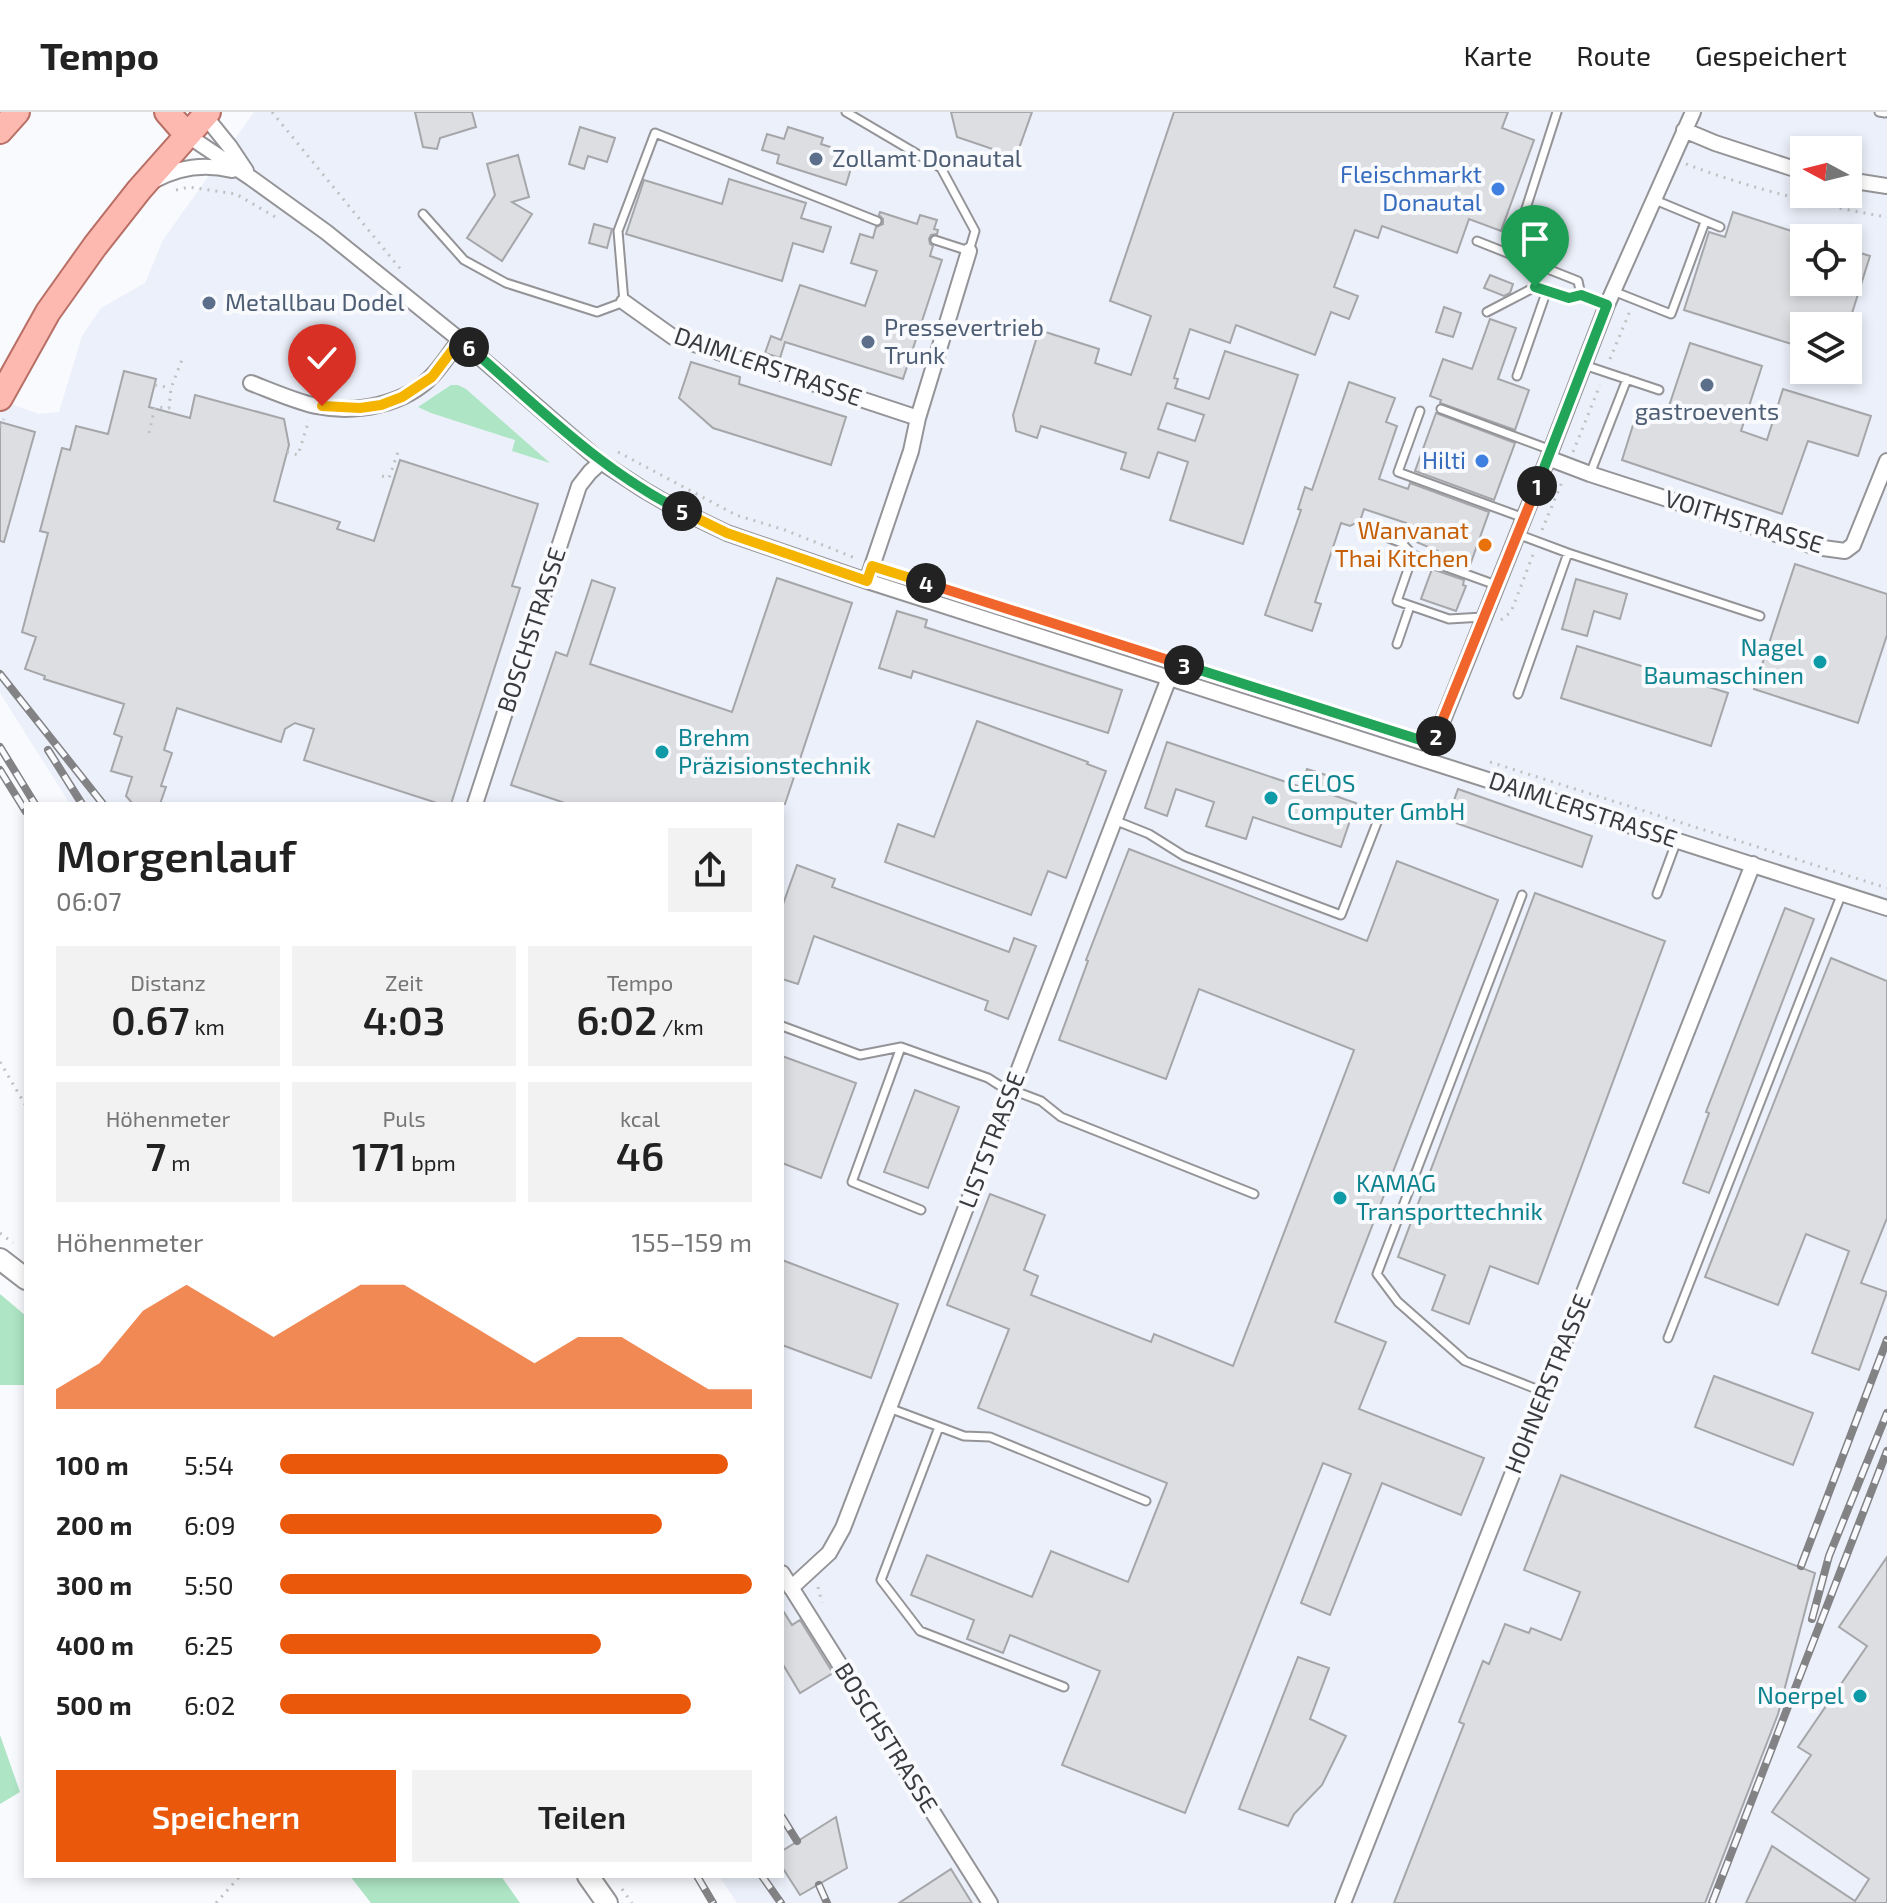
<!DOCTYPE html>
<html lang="de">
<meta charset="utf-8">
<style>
:root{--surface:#fff;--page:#f2f2f2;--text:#222;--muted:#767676;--line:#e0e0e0;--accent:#ea580c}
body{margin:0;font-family:"Exo 2",sans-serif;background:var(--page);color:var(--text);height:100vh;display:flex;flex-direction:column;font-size:30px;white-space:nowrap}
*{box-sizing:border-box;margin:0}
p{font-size:26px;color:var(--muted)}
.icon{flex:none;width:44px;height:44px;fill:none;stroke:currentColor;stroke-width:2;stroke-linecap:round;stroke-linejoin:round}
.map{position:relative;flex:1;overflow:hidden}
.sheet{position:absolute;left:24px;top:690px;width:760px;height:1076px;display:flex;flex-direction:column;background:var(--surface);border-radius:0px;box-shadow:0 4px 12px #0003}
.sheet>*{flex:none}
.needle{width:52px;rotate:277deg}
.fabs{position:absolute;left:1790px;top:24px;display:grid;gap:16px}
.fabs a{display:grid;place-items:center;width:72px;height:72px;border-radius:0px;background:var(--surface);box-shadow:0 4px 12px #0003;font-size:40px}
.pin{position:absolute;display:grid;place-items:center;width:68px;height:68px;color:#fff;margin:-82px -34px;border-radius:50% 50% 50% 0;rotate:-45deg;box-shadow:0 0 8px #0007}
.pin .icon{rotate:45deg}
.km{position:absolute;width:40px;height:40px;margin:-20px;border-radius:50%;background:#222;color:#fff;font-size:22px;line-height:40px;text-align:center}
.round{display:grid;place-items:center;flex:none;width:84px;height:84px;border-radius:0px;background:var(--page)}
.overview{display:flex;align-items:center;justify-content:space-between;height:136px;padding:0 32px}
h1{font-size:44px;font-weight:600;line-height:60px}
.stats{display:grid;grid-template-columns:repeat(3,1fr);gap:12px;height:136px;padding:8px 32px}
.stats div{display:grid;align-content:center;border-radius:0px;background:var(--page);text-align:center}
.stats b{font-size:40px;font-weight:600}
.stats small{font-size:22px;font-weight:400}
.stats p{font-size:22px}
.chart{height:224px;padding:16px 32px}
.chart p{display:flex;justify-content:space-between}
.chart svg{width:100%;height:144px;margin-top:8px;fill:var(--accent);opacity:.7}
.button{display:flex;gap:16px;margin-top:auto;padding:16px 32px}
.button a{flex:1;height:92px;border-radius:0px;background:var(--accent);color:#fff;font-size:32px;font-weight:600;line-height:92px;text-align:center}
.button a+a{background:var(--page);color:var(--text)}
ul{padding:0 32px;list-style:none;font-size:26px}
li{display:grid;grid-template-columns:128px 96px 1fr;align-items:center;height:60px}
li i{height:20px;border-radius:10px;background:var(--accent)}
header{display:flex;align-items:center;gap:48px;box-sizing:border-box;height:112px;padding:0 40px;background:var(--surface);border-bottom:2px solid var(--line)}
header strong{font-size:38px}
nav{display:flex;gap:44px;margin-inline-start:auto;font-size:28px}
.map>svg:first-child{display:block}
.built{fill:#ecf0fa;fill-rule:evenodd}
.green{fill:#aee5c4}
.building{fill:#dddee1;stroke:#a5a6a9;stroke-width:2;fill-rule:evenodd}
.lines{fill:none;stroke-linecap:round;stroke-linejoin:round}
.service-casing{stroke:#949498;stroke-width:11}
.minor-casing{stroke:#949498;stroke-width:18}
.secondary-casing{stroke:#949498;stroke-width:24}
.primary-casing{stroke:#b86f66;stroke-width:28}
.path{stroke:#c0c0c3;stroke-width:3;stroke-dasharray:2 6;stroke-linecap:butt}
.service{stroke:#fff;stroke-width:7}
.minor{stroke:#fff;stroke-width:14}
.secondary{stroke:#fff;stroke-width:20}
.primary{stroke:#fdb9b0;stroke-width:24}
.rail-casing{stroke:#838386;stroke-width:8}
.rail{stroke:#f9fafd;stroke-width:5;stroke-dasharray:15;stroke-linecap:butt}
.split-1-casing{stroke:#fff;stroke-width:16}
.split-2-casing{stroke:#fff;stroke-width:16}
.split-3-casing{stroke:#fff;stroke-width:16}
.split-4-casing{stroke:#fff;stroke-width:16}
.split-5-casing{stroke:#fff;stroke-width:16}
.split-6-casing{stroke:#fff;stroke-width:16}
.split-7-casing{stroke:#fff;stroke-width:16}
.split-1{stroke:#22a559;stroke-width:10}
.split-2{stroke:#f0652b;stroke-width:10}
.split-3{stroke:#22a559;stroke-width:10}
.split-4{stroke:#f0652b;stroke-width:10}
.split-5{stroke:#f5b400;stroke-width:10}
.split-6{stroke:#22a559;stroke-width:10}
.split-7{stroke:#f5b400;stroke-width:10}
.service-dot{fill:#5c6f8a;stroke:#f9fafd;stroke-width:3}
.shop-dot{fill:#3f7fe0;stroke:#f9fafd;stroke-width:3}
.food-dot{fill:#e8710a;stroke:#f9fafd;stroke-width:3}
.culture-dot{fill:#0f9aa8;stroke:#f9fafd;stroke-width:3}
.labels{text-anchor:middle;stroke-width:8;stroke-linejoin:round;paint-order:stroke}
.service-label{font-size:24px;fill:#4e5e75;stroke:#f9fafd;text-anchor:start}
.shop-label{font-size:24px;fill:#366cbe;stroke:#f9fafd;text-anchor:end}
.street-label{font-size:24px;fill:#3a3a3c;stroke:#f9fafd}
.food-label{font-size:24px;fill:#c56008;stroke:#f9fafd;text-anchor:end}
.culture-label{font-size:24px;fill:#0d838f;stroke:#f9fafd;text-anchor:start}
</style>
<header>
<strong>Tempo</strong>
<nav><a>Karte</a><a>Route</a><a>Gespeichert</a></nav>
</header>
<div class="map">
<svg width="1887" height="1791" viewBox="0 0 1887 1791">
<rect width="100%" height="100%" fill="#f9fafd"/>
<path class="built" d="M254 0H1887V1791H737L719 1764H782V692H70L0 581V288L39 302 59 300 82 224 101 196 145 171 163 128ZM1804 38H1848V82H1804ZM1804 126H1848V170H1804ZM1804 214H1848V258H1804Z"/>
<path class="green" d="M451 273H458L466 277 550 351 512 339 515 328 431 301 418 295Z
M0 1182 26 1204V1273H0Z
M0 1623 20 1680 0 1692Z
M350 1764H501L520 1791H371Z"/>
<path class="building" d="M415 0H472L476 15 440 26 437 37 423 35Z
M951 0H1032L1016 45 957 25Z
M1174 0H1508L1502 16 1534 28 1501 119 1469 107 1457 141 1382 114 1378 126 1355 118 1334 175 1358 184 1349 207 1331 200 1315 243 1236 213 1230 231 1190 217 1174 266 1178 267 1175 276 1209 287 1225 239 1298 263 1243 432 1170 408 1188 350 1158 340 1149 366 1121 357 1126 341 1041 314 1037 326 1016 319 1013 303 1039 218 1099 237 1095 251 1131 263 1151 204 1110 189ZM1167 291 1204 303 1195 329 1158 317Z
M580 15 615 26 607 50 588 44 584 57 569 52Z
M788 15 823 26 821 32 855 43 846 73 777 51 779 43 762 38 767 22 784 27Z
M518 43 529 85 512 90 532 102 502 149 467 126 495 83 487 52Z
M729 67 806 91 801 106 831 115 823 140 793 131 782 169 626 122 644 68 722 92Z
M880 100 917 112 920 103 937 108 934 117 938 118 937 122 931 123 929 127 930 132 933 134 930 144 942 148 903 267 785 230 780 246 765 241 771 224 781 228 800 173 865 194 877 159 851 151 860 122 873 126 876 115 883 112V107L879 103Z
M1733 100 1804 123V170H1848V137L1870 144 1848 214H1804V236L1684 198 1709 120 1725 125Z
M594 112 612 117 607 136 589 131Z
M1490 163 1513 172 1510 181 1504 184 1484 176Z
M1444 195 1461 201 1453 225 1436 220Z
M1490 207 1516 216 1498 267 1529 278 1515 318 1440 291 1441 288 1430 284 1443 247 1472 257Z
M1690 231 1762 254 1741 319 1767 328 1783 277 1871 304 1858 344 1808 329 1782 402 1622 348 1639 294 1666 303Z
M691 250 740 265 739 272 846 305 831 353 713 316 679 286Z
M124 259 156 267 149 295 190 306 195 283 284 307 289 333 274 389 340 410 337 417 374 429 400 348 538 392 512 474 520 476 451 692H440L304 648 314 617 295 611 285 617 281 630 177 596 164 638 172 641 161 674 166 675 160 692H133L126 684 132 665 111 659 122 625 114 622 124 592 44 567 45 564 25 557 36 525 22 520 48 421 40 419 62 336 70 338 76 314 108 322Z
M1349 270 1395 286 1386 310 1397 314 1379 367 1408 377 1410 371 1489 400 1469 456 1436 445 1438 439 1402 424 1406 411 1364 397 1360 409 1350 414 1341 411 1315 490 1321 492 1312 519 1265 503 1301 398 1298 397 1305 375 1312 378Z
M1436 301 1515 331 1494 388 1415 359Z
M0 310 35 320 4 430 0 429Z
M1795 452 1887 482V523L1858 611 1754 577Z
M1432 457 1464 468 1463 473 1466 474 1456 499 1421 487Z
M777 466 852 491 785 692H568L511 673 556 540 567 544 592 468 615 476 590 552 732 600Z
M1576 467 1627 482 1620 507 1594 499 1587 524 1562 517Z
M897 499 927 508 925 515 1122 578 1108 621 913 559 911 566 879 556Z
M1577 534 1728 581 1711 634 1561 586Z
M977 609 1088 650 1087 652 1106 659 1066 766 1048 759 1031 803 885 750 898 712 934 725Z
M1167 630 1301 675 1307 657 1332 665 1327 681 1356 691 1341 735 1253 705 1246 727 1206 714 1214 690 1176 677 1167 704 1145 696Z
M1458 677 1592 724 1582 755 1447 708Z
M1129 737 1367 829 1397 749 1498 788 1335 1210 1386 1230 1359 1297 1484 1346 1461 1403 1382 1371 1330 1503 1301 1491 1351 1362 1323 1351 1185 1701 1062 1653 1100 1559 1010 1523 1003 1541 967 1527 974 1508 911 1483 927 1443 1032 1485 1051 1439 1128 1470 1167 1371 978 1296 1009 1217 947 1193 990 1082 1045 1103 1024 1158 1038 1164 1031 1183 1151 1230 1154 1222 1233 1254 1354 938 1199 877 1166 967 1059 928 1088 849 1086 848Z
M797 753 835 767 832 775 1009 840 1014 826 1036 834 1008 907 985 898 988 889 814 824 798 872 782 867V795Z
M1535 781 1665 829 1538 1172 1490 1154 1469 1212 1432 1198 1445 1163 1398 1145Z
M1785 796 1814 807 1709 1081 1683 1071 1709 1001 1706 1000Z
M1831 846 1887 869V1106L1861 1171 1887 1180 1859 1258 1812 1241 1849 1139 1806 1122 1778 1193 1705 1165Z
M782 944 856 971 821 1066 782 1051Z
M915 978 959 995 928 1076 884 1060Z
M782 1148 898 1192 871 1266 782 1233Z
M1714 1264 1813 1301 1793 1353 1695 1315Z
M1561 1363 1815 1461 1778 1602 1705 1791H1394L1464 1612 1459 1610 1483 1549 1489 1552 1505 1512 1529 1521 1531 1516 1561 1528 1580 1480 1524 1458Z
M1887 1445V1791H1746L1772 1734 1855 1789 1869 1767 1772 1700 1811 1643 1798 1635 1867 1534 1839 1515Z
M782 1497 792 1513 800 1508 833 1561 800 1581 782 1551Z
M1298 1545 1329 1556 1310 1607 1346 1624 1322 1673 1294 1702 1288 1714 1239 1697Z
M836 1705 847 1756 800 1783 782 1755V1739Z
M951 1757 972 1791H899Z"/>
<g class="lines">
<defs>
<path id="service" d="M846 0 941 56 975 119 969 139 935 128
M1879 0 1885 1
M1655 88 1720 115
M423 102 464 148 506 171 597 200 624 190 618 119 655 21 877 109
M1477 129 1578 169 1581 183 1607 193
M1511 143 1557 0
M1613 179 1671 202 1705 110
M1487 200 1535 175 1569 186 1581 183
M1584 253 1659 278
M1517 264 1547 178
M1441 297 1551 338
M1420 299 1398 360 1524 406
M1590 362 1627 267
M1365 417 1402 431 1413 443 1496 473
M1517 422 1568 441 1760 504
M1413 443 1397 489 1449 507 1483 505
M1397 532 1410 494
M1518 582 1568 441
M1114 708 1149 722 1184 744 1341 803 1378 708
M1657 782 1677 728
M1522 783 1377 1162 1398 1190 1465 1249 1544 1280
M782 914 860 943 901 935 988 966 999 973 1041 989 1061 1005 1254 1082
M901 935 852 1070 921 1098
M1668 1226 1842 781
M889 1296 964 1324 990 1325 1146 1389
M939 1315 881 1468 920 1519 1064 1575"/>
<path id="minor" d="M205 4 230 35 246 59
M1684 18 1715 31 1804 60
M187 23 251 66 326 120 460 228 601 350 644 378 675 396 727 421 867 469 1887 796
M1848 68 1887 74
M153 69C178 55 204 51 232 58
M624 190 673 225 918 306
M251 271C272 279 294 289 316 294 356 302 405 293 433 263 443 252 451 239 460 228
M1548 346 1590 362 1816 435 1845 439 1853 433 1887 349
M867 469 911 339 918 306 969 139
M1427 648 1548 346 1607 193 1693 0
M475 692 579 374 590 360 601 350
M782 1461 990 1791
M791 1476 829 1441 843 1416 1169 566
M1343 1791 1753 752"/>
<path id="secondary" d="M0 1147 26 1167
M588 1764 607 1791"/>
<path id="primary" d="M167 0 187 23
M0 19 17 0
M0 286 48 200 95 134 139 78 208 0"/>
</defs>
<use href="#service" class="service-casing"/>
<use href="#minor" class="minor-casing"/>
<use href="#secondary" class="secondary-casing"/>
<use href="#primary" class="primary-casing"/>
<path class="path" d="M272 0 402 159
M1686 52C1749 76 1821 94 1887 105
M176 78 189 75 236 82 277 106
M1610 247 1630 199
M155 273 171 276
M0 315 4 307
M149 321 155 295 169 296 171 276 183 245
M287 340 298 343 309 308
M618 340 736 403 785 418 855 446
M1573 340 1600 273
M382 364 389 366 398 340
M1542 418 1562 370
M1501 508 1511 500 1534 440
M1490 650 1887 776
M0 950 26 994
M0 1121 13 1131
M818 1475 822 1491
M622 1777 632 1791
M216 1791 240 1764"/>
<use href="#service" class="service"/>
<use href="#minor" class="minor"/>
<use href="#secondary" class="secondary"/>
<use href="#primary" class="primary"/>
<defs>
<path id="rail" d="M0 562 103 692
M0 635 35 692
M48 638 82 692
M0 658 26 700
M1801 1454 1887 1228
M1812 1507 1829 1444 1887 1301
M782 1705 797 1729
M697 1764 713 1791
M762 1764 781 1791
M819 1773 827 1791
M1712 1791 1887 1339"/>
</defs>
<use href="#rail" class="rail-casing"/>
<use href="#rail" class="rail"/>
</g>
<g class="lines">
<defs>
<path id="split-1" d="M1535 175 1569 186 1581 183 1607 193 1537 374"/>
<path id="split-2" d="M1436 624 1537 374"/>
<path id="split-3" d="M1184 553 1433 632 1436 624"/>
<path id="split-4" d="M926 471 1184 553"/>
<path id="split-5" d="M682 399 727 421 867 469 872 454 926 471"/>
<path id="split-6" d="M469 235C537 294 601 359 682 399"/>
<path id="split-7" d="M322 294 360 296 381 293 402 285 432 265 460 228 469 235"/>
</defs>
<use href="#split-1" class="split-1-casing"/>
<use href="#split-2" class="split-2-casing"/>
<use href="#split-3" class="split-3-casing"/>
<use href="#split-4" class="split-4-casing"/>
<use href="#split-5" class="split-5-casing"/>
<use href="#split-6" class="split-6-casing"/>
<use href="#split-7" class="split-7-casing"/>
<use href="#split-1" class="split-1"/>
<use href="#split-2" class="split-2"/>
<use href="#split-3" class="split-3"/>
<use href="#split-4" class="split-4"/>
<use href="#split-5" class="split-5"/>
<use href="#split-6" class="split-6"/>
<use href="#split-7" class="split-7"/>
</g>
<g class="service-dot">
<circle cx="816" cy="47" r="8"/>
<circle cx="209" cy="191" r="8"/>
<circle cx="868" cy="230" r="8"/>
<circle cx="1707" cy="273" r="8"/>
</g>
<g class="shop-dot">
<circle cx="1498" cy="77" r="8"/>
<circle cx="1482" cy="349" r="8"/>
</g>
<circle class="food-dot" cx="1485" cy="433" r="8"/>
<g class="culture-dot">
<circle cx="1820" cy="550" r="8"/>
<circle cx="662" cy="640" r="8"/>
<circle cx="1271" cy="686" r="8"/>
<circle cx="1340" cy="1086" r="8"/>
<circle cx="1860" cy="1584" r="8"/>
</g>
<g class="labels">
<g class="service-label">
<text x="832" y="55">Zollamt Donautal</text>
<text x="225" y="199">Metallbau Dodel</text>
<text x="884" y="224">Pressevertrieb<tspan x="884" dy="28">Trunk</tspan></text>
<text x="1707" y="308" text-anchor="middle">gastroevents</text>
</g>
<g class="shop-label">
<text x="1482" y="71">Fleischmarkt<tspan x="1482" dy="28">Donautal</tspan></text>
<text x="1466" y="357">Hilti</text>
</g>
<g class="street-label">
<text transform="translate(768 255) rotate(19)" y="8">DAIMLERSTRASSE</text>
<text transform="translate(1744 410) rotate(17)" y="8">VOITHSTRASSE</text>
<text transform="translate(532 518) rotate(-72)" y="8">BOSCHSTRASSE</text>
<text transform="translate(1583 698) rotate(18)" y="8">DAIMLERSTRASSE</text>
<text transform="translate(992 1028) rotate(-69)" y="8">LISTSTRASSE</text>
<text transform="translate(1548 1272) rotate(-68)" y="8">HOHNERSTRASSE</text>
<text transform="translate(886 1626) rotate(58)" y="8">BOSCHSTRASSE</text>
</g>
<g class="food-label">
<text x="1469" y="427">Wanvanat<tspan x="1469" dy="28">Thai Kitchen</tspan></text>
</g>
<g class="culture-label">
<text x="1804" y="544" text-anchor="end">Nagel<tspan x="1804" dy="28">Baumaschinen</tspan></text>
<text x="678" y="634">Brehm<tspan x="678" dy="28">Präzisionstechnik</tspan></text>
<text x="1287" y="680">CELOS<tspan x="1287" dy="28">Computer GmbH</tspan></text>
<text x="1356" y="1080">KAMAG<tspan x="1356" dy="28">Transporttechnik</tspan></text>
<text x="1844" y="1592" text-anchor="end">Noerpel</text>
</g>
</g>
</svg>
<div class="fabs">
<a><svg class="needle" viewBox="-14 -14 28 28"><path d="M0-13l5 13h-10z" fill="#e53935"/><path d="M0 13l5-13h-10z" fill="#767676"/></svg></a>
<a><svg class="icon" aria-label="locate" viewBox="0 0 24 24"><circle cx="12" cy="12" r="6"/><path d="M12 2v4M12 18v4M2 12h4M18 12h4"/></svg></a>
<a><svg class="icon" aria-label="layers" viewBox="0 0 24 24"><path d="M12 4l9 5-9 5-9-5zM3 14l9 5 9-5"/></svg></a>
</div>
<div class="pin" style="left:1535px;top:175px;background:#1e9e55"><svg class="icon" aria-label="arrive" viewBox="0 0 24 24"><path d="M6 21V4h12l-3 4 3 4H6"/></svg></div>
<div class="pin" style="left:322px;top:294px;background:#d93025"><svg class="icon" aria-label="check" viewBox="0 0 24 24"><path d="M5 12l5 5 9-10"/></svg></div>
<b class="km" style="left:1537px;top:374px">1</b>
<b class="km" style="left:1436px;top:624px">2</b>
<b class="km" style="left:1184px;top:553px">3</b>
<b class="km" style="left:926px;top:471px">4</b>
<b class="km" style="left:682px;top:399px">5</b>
<b class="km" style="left:469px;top:235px">6</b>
<section class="sheet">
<div class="overview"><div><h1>Morgenlauf</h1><p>06:07</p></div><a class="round"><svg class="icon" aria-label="share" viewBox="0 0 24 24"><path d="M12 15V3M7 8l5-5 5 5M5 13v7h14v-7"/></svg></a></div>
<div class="stats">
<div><p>Distanz</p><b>0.67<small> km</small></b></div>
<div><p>Zeit</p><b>4:03</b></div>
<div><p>Tempo</p><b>6:02<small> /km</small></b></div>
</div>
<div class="stats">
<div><p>Höhenmeter</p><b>7<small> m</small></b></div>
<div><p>Puls</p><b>171<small> bpm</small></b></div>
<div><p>kcal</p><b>46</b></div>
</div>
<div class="chart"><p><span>Höhenmeter</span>155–159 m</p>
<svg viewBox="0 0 160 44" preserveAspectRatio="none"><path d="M0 44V38L10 30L20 14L30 6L40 14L50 22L60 14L70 6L80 6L90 14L100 22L110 30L120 22L130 22L140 30L150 38L160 38V44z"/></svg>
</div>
<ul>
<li><b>100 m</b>5:54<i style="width:95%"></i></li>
<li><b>200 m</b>6:09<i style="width:81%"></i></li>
<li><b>300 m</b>5:50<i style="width:100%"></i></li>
<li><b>400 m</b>6:25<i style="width:68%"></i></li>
<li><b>500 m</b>6:02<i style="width:87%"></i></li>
</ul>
<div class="button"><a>Speichern</a><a>Teilen</a></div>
</section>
</div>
